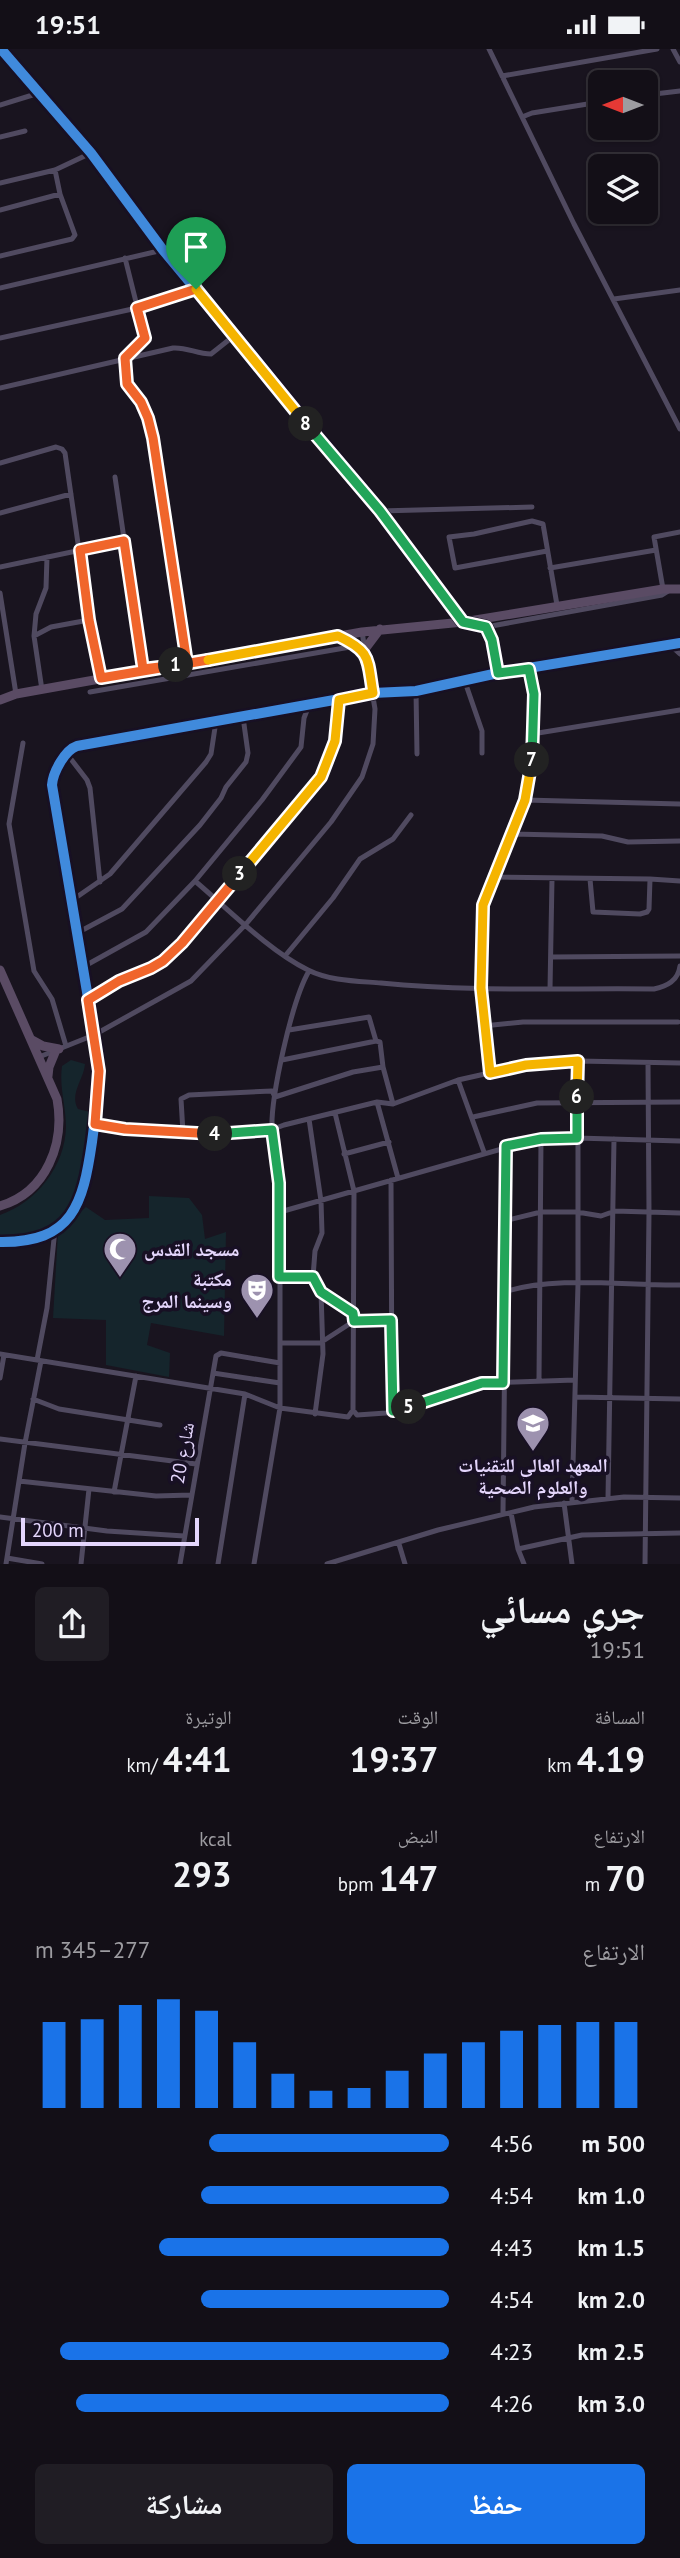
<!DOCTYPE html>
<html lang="ar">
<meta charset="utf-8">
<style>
:root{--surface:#130f17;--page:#201d24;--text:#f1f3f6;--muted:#9d9ca1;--line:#322f36;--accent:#1a73e8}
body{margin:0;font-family:"PT Sans","Noto Naskh Arabic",sans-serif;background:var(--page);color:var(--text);direction:rtl;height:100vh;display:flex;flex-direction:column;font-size:26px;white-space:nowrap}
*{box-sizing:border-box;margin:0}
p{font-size:23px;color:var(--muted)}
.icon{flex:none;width:38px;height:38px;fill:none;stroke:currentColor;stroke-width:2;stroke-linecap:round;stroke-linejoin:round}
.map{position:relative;height:1515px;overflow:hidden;direction:ltr}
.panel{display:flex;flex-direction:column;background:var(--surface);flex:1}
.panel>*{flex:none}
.needle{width:46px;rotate:270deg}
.tools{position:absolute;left:588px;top:21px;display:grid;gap:14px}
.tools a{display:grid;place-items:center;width:70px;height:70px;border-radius:10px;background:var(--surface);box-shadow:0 2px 5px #0004,0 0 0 2px var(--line);font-size:35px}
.scale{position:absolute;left:21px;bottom:18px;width:178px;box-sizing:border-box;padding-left:7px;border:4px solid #e4d6fc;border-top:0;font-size:19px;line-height:24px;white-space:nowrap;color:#e4d6fc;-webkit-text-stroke:5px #181024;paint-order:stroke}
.pin{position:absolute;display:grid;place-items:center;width:60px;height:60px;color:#fff;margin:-72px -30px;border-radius:50% 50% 50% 0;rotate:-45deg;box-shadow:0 0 7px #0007}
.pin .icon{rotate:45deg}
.km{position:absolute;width:35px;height:35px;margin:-18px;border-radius:50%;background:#222;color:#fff;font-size:19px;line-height:35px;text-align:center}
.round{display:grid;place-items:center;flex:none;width:74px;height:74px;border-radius:10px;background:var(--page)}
.summary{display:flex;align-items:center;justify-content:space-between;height:119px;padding:0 35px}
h1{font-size:38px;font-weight:700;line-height:52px}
.figures{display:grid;grid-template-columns:repeat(3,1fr);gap:10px;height:119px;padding:7px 35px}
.figures div{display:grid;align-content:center}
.figures b{font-size:35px;font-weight:700}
.figures small{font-size:19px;font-weight:400}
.figures p{font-size:19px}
.chart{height:196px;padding:14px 35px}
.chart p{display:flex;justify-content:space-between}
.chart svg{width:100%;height:126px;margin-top:7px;stroke:var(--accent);stroke-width:6}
.action{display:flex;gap:14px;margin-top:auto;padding:14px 35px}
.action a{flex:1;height:80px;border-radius:10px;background:var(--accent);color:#fff;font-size:28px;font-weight:700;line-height:80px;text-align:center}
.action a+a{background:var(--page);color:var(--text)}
ul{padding:0 35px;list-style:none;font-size:23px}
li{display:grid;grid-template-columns:112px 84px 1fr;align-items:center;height:52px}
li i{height:18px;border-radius:9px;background:var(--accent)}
.status{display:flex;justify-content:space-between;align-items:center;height:49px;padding:0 35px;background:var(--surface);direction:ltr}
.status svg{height:19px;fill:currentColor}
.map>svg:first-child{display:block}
.green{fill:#15252c}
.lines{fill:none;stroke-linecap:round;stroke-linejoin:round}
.street{stroke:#504a60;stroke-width:5}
.secondary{stroke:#544e65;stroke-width:8}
.primary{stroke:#5a4b64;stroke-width:9}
.cycleway-casing{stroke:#181024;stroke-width:15}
.cycleway{stroke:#408adc;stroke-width:10}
.split-1-casing{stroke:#fff;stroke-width:14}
.split-2-casing{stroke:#fff;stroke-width:14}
.split-3-casing{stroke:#fff;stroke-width:14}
.split-4-casing{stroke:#fff;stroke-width:14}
.split-5-casing{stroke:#fff;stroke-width:14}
.split-6-casing{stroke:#fff;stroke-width:14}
.split-7-casing{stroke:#fff;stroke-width:14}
.split-8-casing{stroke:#fff;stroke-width:14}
.split-9-casing{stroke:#fff;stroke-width:14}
.split-1{stroke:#f0652b;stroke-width:9}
.split-2{stroke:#f0652b;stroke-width:9}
.split-3{stroke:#f5b400;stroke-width:9}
.split-4{stroke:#f0652b;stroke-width:9}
.split-5{stroke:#22a559;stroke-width:9}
.split-6{stroke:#22a559;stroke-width:9}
.split-7{stroke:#f5b400;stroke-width:9}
.split-8{stroke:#22a559;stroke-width:9}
.split-9{stroke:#f5b400;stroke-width:9}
.labels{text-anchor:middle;stroke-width:7;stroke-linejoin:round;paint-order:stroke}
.poi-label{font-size:19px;font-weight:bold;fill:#e4d6fc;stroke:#181024;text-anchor:start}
.street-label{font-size:19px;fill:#e4d6fc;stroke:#181024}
</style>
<div class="status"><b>19:51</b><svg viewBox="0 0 49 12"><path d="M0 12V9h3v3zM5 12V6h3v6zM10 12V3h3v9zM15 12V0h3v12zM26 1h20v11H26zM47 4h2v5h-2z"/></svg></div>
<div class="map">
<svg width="680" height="1515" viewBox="0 0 680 1515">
<rect width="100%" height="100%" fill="#19141f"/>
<path class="green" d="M71 1011 85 1015C84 1030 69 1045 78 1060L90 1063 92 1069C89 1091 88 1133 76 1151 61 1174 27 1193 0 1187V1166C37 1153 65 1117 66 1078 66 1057 59 1038 62 1017Z
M149 1147 189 1149 202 1166 205 1190 226 1183 224 1287 151 1274 147 1296 170 1304 169 1328 106 1316V1271L53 1269 58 1184 86 1158 105 1171 149 1169Z"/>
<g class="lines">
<path class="street" d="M489 0 574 175 680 380
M673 0 680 13
M502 27 657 0
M646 46 680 42
M0 56 39 44
M522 68 532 64 600 53
M0 88 25 82
M0 134 55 121 91 104
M0 161 60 145
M0 207 72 190 75 186 60 145 55 121
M125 209 145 289 125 309 127 336 141 353 148 369 187 614
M0 239 163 201
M614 250 680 241
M0 289 137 259 196 240
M0 339 173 299C187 298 197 305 211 305L235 286
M0 414 56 398 62 400 65 404 89 571 101 629
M115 428 143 620
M380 462 532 458
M0 464 71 445
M547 502 455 519 449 488 474 485 532 472 543 475 557 556
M0 518 124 492
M550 519 656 501
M663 540 654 488 680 483
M0 544 16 645
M469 575 486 578 492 591 498 624
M486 578 662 546 670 541
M34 587 36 565 46 539 47 508
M669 595 680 605
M464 630 482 682V704
M42 641 34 587 51 578 89 571
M416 642 417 705
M90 643 356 597
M532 685 680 661
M23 694 9 775 34 922 52 950 66 997
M67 705 87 731 90 739 100 833
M525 751 680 755
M512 785 602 787 628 793 680 792
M496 828 650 830 680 832
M590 830 593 863 640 865 647 863 649 860 650 830
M195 832C228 860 269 902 308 921 330 932 357 932 381 934 472 943 563 939 654 940 667 937 678 932 680 917
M71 852 110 825 206 713 211 705 216 672
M77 884 122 860 200 776 221 749 226 738 246 713 248 704 243 668
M285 907 333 849 360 810 393 790 411 766
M552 908 680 907
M83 918 146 883 195 832 262 751 301 698 304 669 309 656
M550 940 552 830
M88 951 119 932 151 919 166 909 182 894 321 728 335 692 339 651
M483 977 523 973H678
M289 981 369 968 376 992 380 993 383 1018
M39 1008 94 986 191 932 246 875 331 773 362 728 373 695 375 660 362 583
M282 1011 376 992
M490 1024 481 939 483 856 525 751C535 709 537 662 529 620
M458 1031 484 1103
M377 1053 398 1129
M335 1064 354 1142 353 1361
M473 1068 537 1054 680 1053
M309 1070 321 1152 322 1184 315 1202 313 1228
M95 1075C146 1083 237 1096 284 1076L377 1053 393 1055 458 1031 525 1016 578 1012 680 1014
M183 1084 181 1050 189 1046 272 1042 275 1048 353 1023 383 1018 393 1055
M344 1105 389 1093
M391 1131 392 1362
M280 1163 526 1093 577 1089 680 1092
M504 1172 541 1163H577L601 1167 615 1162 680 1164
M0 1193C73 1194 83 1155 92 1093 96 1063 100 1033 97 1002L52 736C53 723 65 701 77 697L373 644 416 642 498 624 680 594
M279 1228H313L321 1243 353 1264
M504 1243C556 1226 626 1237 680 1236
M280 1294H320L354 1272 391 1271
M0 1305 245 1345 280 1359 348 1368 353 1361 357 1366 386 1364 406 1359 482 1334 575 1331
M37 1311 47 1259 55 1180
M213 1324 280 1334
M0 1329 4 1306
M539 1331 541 1090
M575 1348 680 1350
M33 1350 59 1360 160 1376
M315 1365 323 1305 321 1243
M0 1390 196 1415
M19 1432 156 1447 191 1446
M114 1443 136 1327
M608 1449 614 1090
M572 1452 578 1235V1012
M564 1454 572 1515
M503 1464 507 1097
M511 1464 518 1500 524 1515
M0 1468 107 1482 184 1487
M399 1495 405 1515
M518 1500 582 1486 680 1484
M7 1509 42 1515
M6 1515 25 1394 41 1312
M81 1515 89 1440
M180 1515 216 1307 221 1304 280 1314
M218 1515 245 1345
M254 1515 280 1359V1163C279 1136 274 1110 272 1083 270 1049 292 951 309 922
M327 1515 438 1481 534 1458 624 1448 680 1449
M645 1515 649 1164 648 1014"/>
<path class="secondary" d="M1 0 91 104 163 201 380 462 463 573"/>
<path class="primary" d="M339 587 357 596 366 604
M365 600 380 580
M0 651 16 645 362 583 463 573 663 540H680
M0 921 57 1050C65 1094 47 1143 0 1157
M32 991 43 997 59 1000
M48 1027 49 1018 56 1001"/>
<defs>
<path id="cycleway" d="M1 0 91 104 163 201 380 462 463 573 486 578 492 591 498 624
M0 1193C73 1194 83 1155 92 1093 96 1063 100 1033 97 1002L52 736C53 723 65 701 77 697L373 644 416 642 498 624 680 594"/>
</defs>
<use href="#cycleway" class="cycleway-casing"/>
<use href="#cycleway" class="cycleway"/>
</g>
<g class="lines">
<defs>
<path id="split-1" d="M176 616 187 614 153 389 148 369 141 353 127 335 125 309 145 289 137 259 196 240"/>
<path id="split-2" d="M176 616 143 620 124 492 80 501 89 571 101 629 208 611"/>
<path id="split-3" d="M208 611 338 587C372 603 367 610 373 644L339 651 335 692 321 728 240 825"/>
<path id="split-4" d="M215 1085 125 1080 95 1075 99 1022 88 951 119 932 151 919 163 912 182 894 240 825"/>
<path id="split-5" d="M215 1085 272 1081 279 1134V1228H313L321 1243 353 1264 354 1272 391 1271 393 1362 409 1358"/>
<path id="split-6" d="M409 1358 482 1334H503L506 1097 541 1090 577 1089V1048"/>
<path id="split-7" d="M532 711 525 751 483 856 481 939 490 1024 526 1016 578 1012 577 1048"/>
<path id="split-8" d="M306 375 380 462 463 573 486 578 492 591 498 624 529 620 534 645 532 711"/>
<path id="split-9" d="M196 240 306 375"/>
</defs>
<use href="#split-1" class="split-1-casing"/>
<use href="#split-2" class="split-2-casing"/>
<use href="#split-3" class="split-3-casing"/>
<use href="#split-4" class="split-4-casing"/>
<use href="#split-5" class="split-5-casing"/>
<use href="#split-6" class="split-6-casing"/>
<use href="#split-7" class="split-7-casing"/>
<use href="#split-8" class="split-8-casing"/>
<use href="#split-9" class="split-9-casing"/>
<use href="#split-1" class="split-1"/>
<use href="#split-2" class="split-2"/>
<use href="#split-3" class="split-3"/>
<use href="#split-4" class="split-4"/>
<use href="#split-5" class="split-5"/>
<use href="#split-6" class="split-6"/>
<use href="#split-7" class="split-7"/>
<use href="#split-8" class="split-8"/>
<use href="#split-9" class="split-9"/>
</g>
<defs>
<symbol id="mosque-pin" viewBox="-11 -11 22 30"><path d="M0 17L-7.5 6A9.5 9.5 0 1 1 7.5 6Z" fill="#9d92af" stroke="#181024"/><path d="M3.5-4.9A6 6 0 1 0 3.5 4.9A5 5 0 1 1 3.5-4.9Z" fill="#fff"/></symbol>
<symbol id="theatre-pin" viewBox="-11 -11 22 30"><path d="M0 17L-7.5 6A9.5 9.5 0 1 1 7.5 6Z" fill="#9d92af" stroke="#181024"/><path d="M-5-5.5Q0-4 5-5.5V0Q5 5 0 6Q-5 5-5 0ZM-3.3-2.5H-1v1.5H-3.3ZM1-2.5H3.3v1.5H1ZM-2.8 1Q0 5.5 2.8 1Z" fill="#fff"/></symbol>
<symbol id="school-pin" viewBox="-11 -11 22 30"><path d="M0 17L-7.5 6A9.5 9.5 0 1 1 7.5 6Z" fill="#9d92af" stroke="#181024"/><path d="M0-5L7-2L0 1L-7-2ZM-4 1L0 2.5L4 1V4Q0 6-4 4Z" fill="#fff"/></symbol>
</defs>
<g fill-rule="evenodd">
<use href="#mosque-pin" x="101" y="1181" width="38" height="52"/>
<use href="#theatre-pin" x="238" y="1222" width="38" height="52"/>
<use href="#school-pin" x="514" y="1355" width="38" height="52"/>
</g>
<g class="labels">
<g class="poi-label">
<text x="144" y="1207">مسجد القدس</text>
<text x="232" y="1237" text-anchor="end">مكتبة<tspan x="232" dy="22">وسينما المرج</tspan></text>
<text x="533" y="1423" text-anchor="middle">المعهد العالي للتقنيات<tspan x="533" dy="22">والعلوم الصحية</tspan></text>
</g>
<g class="street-label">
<text transform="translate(182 1404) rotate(-80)" y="7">شارع 20</text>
</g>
</g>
</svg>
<div class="tools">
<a><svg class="needle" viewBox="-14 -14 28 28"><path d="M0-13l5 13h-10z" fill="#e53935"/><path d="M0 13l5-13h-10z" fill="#9d9ca1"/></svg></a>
<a><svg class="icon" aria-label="layers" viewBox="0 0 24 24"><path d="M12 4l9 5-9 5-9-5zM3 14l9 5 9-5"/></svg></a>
</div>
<div class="scale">200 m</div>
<div class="pin" style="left:196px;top:240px;background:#1e9e55"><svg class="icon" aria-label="arrive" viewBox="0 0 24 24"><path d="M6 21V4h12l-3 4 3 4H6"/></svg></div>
<b class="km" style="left:176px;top:616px">1</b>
<b class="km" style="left:240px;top:825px">3</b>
<b class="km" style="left:215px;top:1085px">4</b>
<b class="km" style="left:409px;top:1358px">5</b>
<b class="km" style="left:577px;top:1048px">6</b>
<b class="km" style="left:532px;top:711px">7</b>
<b class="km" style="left:306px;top:375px">8</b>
</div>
<section class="panel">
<div class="summary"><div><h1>جري مسائي</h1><p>19:51</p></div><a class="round"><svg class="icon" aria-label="share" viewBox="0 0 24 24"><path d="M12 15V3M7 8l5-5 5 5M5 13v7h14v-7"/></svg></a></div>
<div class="figures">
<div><p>المسافة</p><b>4.19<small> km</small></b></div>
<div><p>الوقت</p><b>19:37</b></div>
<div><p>الوتيرة</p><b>4:41<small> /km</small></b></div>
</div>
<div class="figures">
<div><p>الارتفاع</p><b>70<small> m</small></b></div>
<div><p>النبض</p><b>147<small> bpm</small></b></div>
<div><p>kcal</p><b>293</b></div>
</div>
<div class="chart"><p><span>الارتفاع</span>277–345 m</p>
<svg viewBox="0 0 160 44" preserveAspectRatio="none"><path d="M5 44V14M15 44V13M25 44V8M35 44V6M45 44V10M55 44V21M65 44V32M75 44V38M85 44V37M95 44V31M105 44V25M115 44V21M125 44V17M135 44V15M145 44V14M155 44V14"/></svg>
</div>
<ul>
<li><b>500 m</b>4:56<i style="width:58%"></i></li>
<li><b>1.0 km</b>4:54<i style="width:60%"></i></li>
<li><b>1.5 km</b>4:43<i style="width:70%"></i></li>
<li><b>2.0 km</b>4:54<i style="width:60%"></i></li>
<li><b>2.5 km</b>4:23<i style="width:94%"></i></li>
<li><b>3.0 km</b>4:26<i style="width:90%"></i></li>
</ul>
<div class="action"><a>حفظ</a><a>مشاركة</a></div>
</section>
